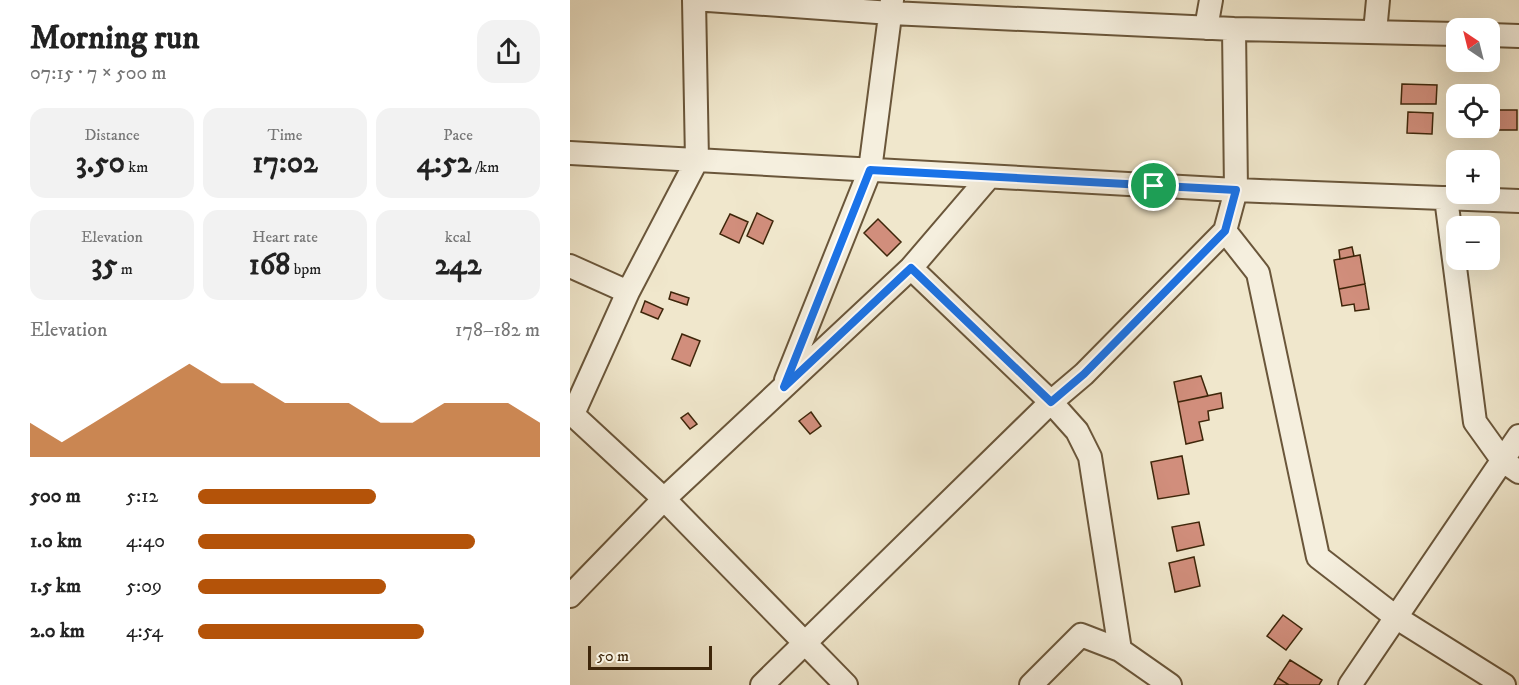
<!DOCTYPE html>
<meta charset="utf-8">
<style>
:root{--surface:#fff;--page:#f2f2f2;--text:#222;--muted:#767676;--accent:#b45309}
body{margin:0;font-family:"IM FELL DW Pica",serif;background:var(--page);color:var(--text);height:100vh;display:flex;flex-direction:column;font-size:22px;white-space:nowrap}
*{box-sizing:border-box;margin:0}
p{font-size:20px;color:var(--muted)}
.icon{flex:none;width:33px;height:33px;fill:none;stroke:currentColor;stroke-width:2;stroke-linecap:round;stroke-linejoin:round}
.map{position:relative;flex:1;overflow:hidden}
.side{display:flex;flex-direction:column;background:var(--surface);width:570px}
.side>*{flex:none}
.needle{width:39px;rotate:325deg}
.fabs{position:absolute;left:876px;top:18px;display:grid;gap:12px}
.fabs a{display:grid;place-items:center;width:54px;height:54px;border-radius:12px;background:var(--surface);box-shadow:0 6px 24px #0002;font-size:30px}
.scale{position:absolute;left:18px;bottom:15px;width:124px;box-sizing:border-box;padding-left:6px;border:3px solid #3e260a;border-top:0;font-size:16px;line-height:21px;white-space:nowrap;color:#3e260a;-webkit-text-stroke:4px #f5efde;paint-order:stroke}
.pin{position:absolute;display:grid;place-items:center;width:51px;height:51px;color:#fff;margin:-26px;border:3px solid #fff;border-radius:50%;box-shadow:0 2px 6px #0007}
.round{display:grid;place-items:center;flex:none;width:63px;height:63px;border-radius:18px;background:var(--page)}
.headline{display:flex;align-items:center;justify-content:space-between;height:102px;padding:0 30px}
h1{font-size:33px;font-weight:700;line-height:45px}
.figures{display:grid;grid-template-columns:repeat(3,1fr);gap:9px;height:102px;padding:6px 30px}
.figures div{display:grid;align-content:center;border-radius:15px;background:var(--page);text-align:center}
.figures b{font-size:30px;font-weight:700}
.figures small{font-size:16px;font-weight:400}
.figures p{font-size:16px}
.chart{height:168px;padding:12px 30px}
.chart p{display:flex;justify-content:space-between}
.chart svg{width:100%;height:108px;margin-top:6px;fill:var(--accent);opacity:.7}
ul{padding:0 30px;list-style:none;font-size:20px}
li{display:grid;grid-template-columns:96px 72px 1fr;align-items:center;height:45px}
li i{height:15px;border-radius:8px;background:var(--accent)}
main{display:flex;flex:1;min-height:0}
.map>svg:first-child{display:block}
.building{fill:#d18e7c;stroke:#3e260a;stroke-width:1.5}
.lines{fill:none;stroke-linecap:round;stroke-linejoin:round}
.minor-casing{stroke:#6a563a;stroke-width:26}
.minor{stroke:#f5efde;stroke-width:22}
.route-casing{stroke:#fff;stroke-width:12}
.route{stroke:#1a73e8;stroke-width:8}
</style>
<main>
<section class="side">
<div class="headline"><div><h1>Morning run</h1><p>07:15 · 7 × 500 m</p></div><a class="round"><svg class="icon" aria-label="share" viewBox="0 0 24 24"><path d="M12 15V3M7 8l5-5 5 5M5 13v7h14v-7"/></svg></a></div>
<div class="figures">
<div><p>Distance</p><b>3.50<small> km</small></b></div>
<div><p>Time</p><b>17:02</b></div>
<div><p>Pace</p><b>4:52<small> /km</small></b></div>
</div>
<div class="figures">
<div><p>Elevation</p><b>35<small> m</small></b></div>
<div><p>Heart rate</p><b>168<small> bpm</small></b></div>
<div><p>kcal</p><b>242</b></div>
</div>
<div class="chart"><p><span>Elevation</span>178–182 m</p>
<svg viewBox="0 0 160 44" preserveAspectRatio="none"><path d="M0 44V30L10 38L20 30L30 22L40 14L50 6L60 14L70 14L80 22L90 22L100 22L110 30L120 30L130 22L140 22L150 22L160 30V44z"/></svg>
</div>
<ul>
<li><b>500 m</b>5:12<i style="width:52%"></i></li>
<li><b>1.0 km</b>4:40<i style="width:81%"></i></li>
<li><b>1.5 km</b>5:09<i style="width:55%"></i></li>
<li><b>2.0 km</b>4:54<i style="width:66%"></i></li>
</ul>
</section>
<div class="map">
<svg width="949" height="685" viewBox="0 0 949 685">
<rect width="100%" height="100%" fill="#f0e7cc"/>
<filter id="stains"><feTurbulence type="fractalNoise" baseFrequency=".00333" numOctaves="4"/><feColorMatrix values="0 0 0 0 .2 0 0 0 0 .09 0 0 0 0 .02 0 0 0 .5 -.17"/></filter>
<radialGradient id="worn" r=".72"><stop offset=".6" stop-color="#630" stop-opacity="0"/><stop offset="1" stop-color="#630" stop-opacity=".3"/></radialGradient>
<path class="building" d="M832 84 867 85 866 104H831Z
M926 110H947V130H926Z
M838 112 863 113 862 134 837 133Z
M187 213 203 221 193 244 177 236Z
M160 214 178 222 169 243 150 234Z
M308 219 331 242 317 256 294 233Z
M782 247 784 256 770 259 769 250Z
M790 255 795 284 769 289 764 260Z
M795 284 799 309 785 311 784 304 772 306 769 289Z
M101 292 119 298 117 305 99 299Z
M75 301 93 309 88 319 71 312Z
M112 334 130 341 120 366 102 359Z
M631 376 638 396 608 402 604 382Z
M651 393 653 408 638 411 639 420 629 422 633 440 616 444 608 402Z
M241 412 251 426 240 434 229 421Z
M118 413 127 424 120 429 111 418Z
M612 456 619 494 588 499 581 462Z
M629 522 634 545 607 551 602 527Z
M624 557 630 586 605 592 599 563Z
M713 615 732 629 716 650 697 636Z
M720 660 752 680 749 685H719L708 678Z
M708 678 719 685H704Z"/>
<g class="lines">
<defs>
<path id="minor" d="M138 0 321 13 664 29 886 34
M636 28 641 0
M805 32 808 0
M920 35 949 36
M0 153 666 190 949 201
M876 198 905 422 933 461 949 472
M655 231 688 273 748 557 827 618 934 685
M0 266 58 292
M341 268 481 402 507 431 520 457 550 650
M216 380 300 170 322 0
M0 412 94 499 276 685
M3 414 58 292 127 160 124 0
M0 596 94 499 341 268 419 177
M192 685 481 402 514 374 655 231 666 190 664 29
M461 685 511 635 550 650 600 685
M780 685 949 436"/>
</defs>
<use href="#minor" class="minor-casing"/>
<use href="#minor" class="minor"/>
</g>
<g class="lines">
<defs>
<path id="route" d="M300 170 666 190 655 231 514 374 481 402 341 268 214 387Z"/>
</defs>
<use href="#route" class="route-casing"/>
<use href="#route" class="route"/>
</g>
<rect width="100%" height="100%" filter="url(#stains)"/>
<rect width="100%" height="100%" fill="url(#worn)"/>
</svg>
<div class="fabs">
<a><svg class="needle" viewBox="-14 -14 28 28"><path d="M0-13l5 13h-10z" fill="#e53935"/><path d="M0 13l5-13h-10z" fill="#767676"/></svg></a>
<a><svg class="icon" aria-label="locate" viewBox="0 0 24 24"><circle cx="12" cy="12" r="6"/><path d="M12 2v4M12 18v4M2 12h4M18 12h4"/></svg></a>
<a>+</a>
<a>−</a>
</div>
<div class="scale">50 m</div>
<div class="pin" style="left:584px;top:186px;background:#1e9e55"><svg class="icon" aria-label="arrive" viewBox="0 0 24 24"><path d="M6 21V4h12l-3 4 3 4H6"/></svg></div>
</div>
</main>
